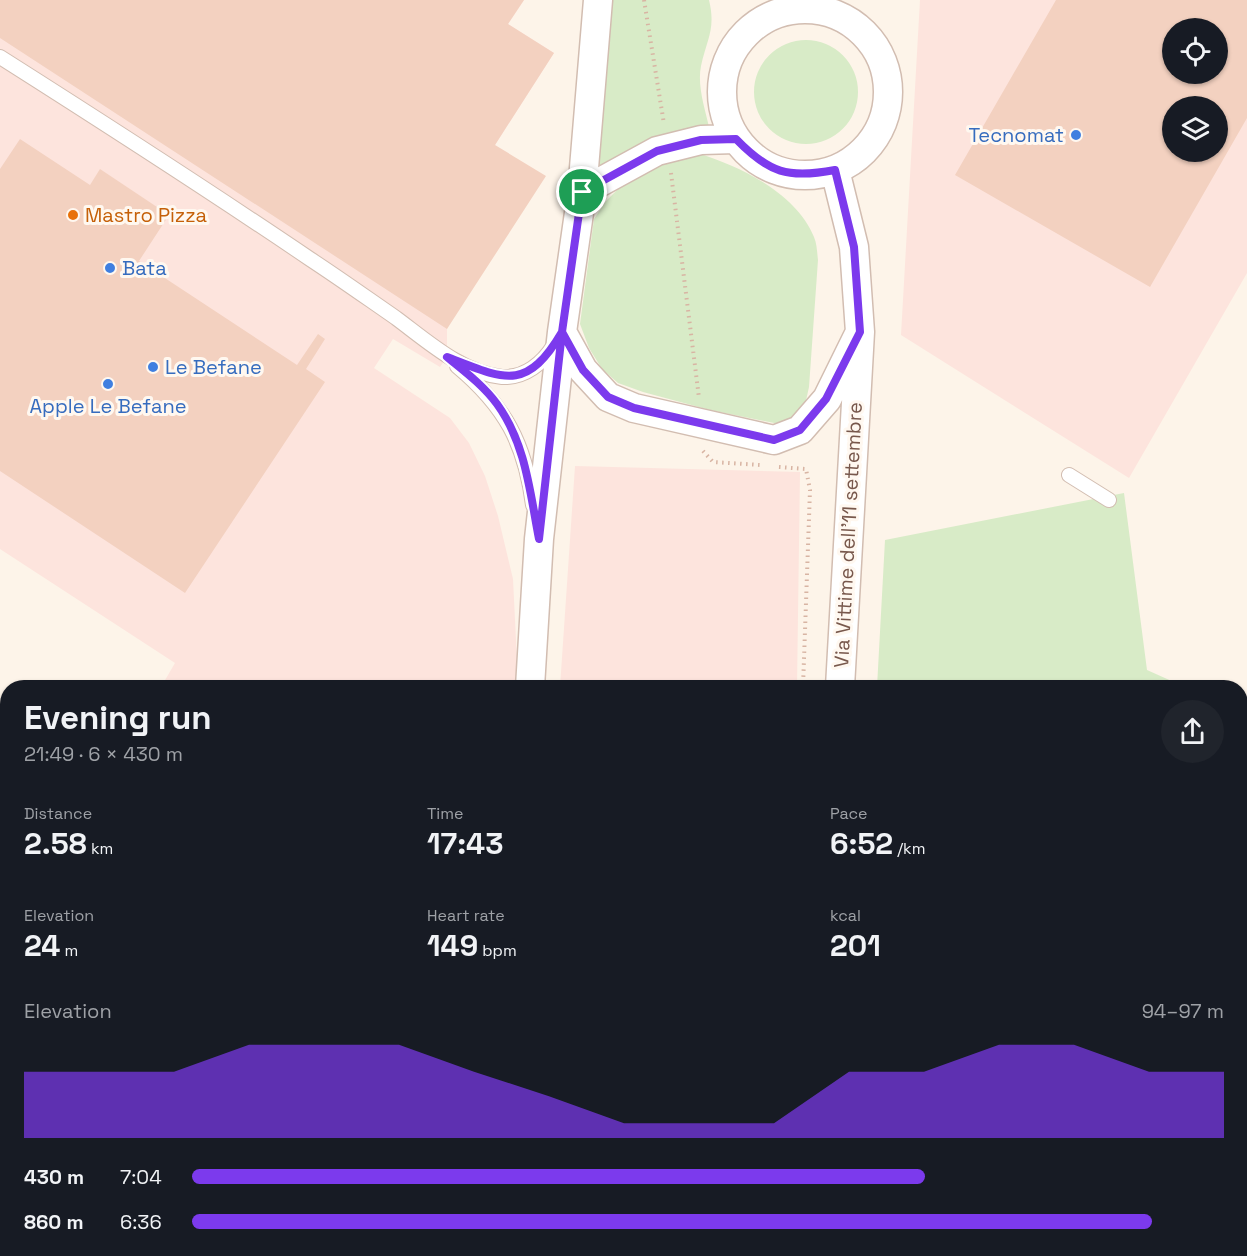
<!DOCTYPE html>
<meta charset="utf-8">
<style>
:root{--surface:#171b24;--page:#20242c;--text:#f1f3f6;--muted:#9ea1a6;--accent:#7c3aed}
body{margin:0;font-family:"Space Grotesk",sans-serif;background:var(--page);color:var(--text);height:100vh;display:flex;flex-direction:column;font-size:22px;white-space:nowrap}
*{box-sizing:border-box;margin:0}
p{font-size:20px;color:var(--muted)}
.icon{flex:none;width:33px;height:33px;fill:none;stroke:currentColor;stroke-width:2;stroke-linecap:round;stroke-linejoin:round}
.map{position:relative;flex:1;overflow:hidden}
.side{position:absolute;left:0px;top:680px;width:1248px;height:578px;display:flex;flex-direction:column;background:var(--surface);border-radius:24px 24px 0 0;box-shadow:0 2px 4px #0004}
.side>*{flex:none}
.fabs{position:absolute;left:1162px;top:18px;display:grid;gap:12px}
.fabs a{display:grid;place-items:center;width:66px;height:66px;border-radius:50%;background:var(--surface);box-shadow:0 2px 4px #0004;font-size:30px}
.pin{position:absolute;display:grid;place-items:center;width:51px;height:51px;color:#fff;margin:-26px;border:3px solid #fff;border-radius:50%;box-shadow:0 2px 6px #0007}
.round{display:grid;place-items:center;flex:none;width:63px;height:63px;border-radius:32px;background:var(--page)}
.head{display:flex;align-items:center;justify-content:space-between;height:102px;padding:0 24px}
h1{font-size:33px;font-weight:700;line-height:45px}
.stats{display:grid;grid-template-columns:repeat(3,1fr);gap:9px;height:102px;padding:6px 24px}
.stats div{display:grid;align-content:center}
.stats b{font-size:30px;font-weight:700}
.stats small{font-size:16px;font-weight:400}
.stats p{font-size:16px}
.chart{height:168px;padding:12px 24px}
.chart p{display:flex;justify-content:space-between}
.chart svg{width:100%;height:108px;margin-top:6px;fill:var(--accent);opacity:.7}
ul{padding:0 24px;list-style:none;font-size:20px}
li{display:grid;grid-template-columns:96px 72px 1fr;align-items:center;height:45px}
li i{height:15px;border-radius:8px;background:var(--accent)}
.map>svg:first-child{display:block}
.residential{fill:#f5e5d7}
.commercial{fill:#fde4dd;fill-rule:evenodd}
.industrial{fill:#eee7e2}
.green{fill:#d8ebc7}
.building{fill:#f3d1c0;fill-rule:evenodd}
.lines{fill:none;stroke-linecap:round;stroke-linejoin:round}
.lane-casing{stroke:#d2bdb1;stroke-width:16}
.street-casing{stroke:#d2bdb1;stroke-width:31}
.path{stroke:#d8b4a3;stroke-width:4;stroke-dasharray:1.5 4.5;stroke-linecap:butt}
.lane{stroke:#fff;stroke-width:14}
.street{stroke:#fff;stroke-width:28}
.route-casing{stroke:#fff;stroke-width:12}
.route{stroke:#7c3aed;stroke-width:8}
.shop-dot{fill:#3f7fe0;stroke:#fff8f0;stroke-width:2}
.food-dot{fill:#e8710a;stroke:#fff8f0;stroke-width:2}
.labels{text-anchor:middle;stroke-width:6;stroke-linejoin:round;paint-order:stroke}
.shop-label{font-size:20px;fill:#366cbe;stroke:#fff8f0;text-anchor:start}
.food-label{font-size:20px;fill:#c56008;stroke:#fff8f0;text-anchor:start}
.street-label{font-size:20px;fill:#78584c;stroke:#fff8f0}
</style>
<div class="map">
<svg width="1247" height="1256" viewBox="0 0 1247 1256">
<rect width="100%" height="100%" fill="#fdf4e9"/>
<path class="residential" d="M13 1250H122L118 1256H9Z
M469 1250H747V1256H469Z"/>
<path class="commercial" d="M0 0H524L508 24 554 53 495 145 447 329V357L440 367 393 339 374 368 450 418 469 443 485 476 498 516 513 579 518 681 525 687H161L175 663 0 549Z
M920 0H1247V273L1129 478 901 335ZM1173 28H1218V74H1173ZM1173 106H1218V152H1173Z
M575 466 800 472 797 687H560Z"/>
<path class="industrial" d="M1135 1250H1202L1200 1256H1131Z"/>
<path class="green" d="M612 0H709C716 29 707 39 701 66 697 86 705 108 709 127L598 172Z
M754 92a52 52 0 1 1 104 0a52 52 0 1 1-104 0Z
M697 153C740 166 796 193 814 237 817 244 817 252 818 260L809 387 805 405 794 419 779 424 710 410 643 392 618 383 602 369 589 348 580 324 594 219 606 201 620 187 648 169Z
M1124 493 1147 670 1185 687H877L885 540Z
M896 1250H1126L1122 1256H896Z"/>
<path class="building" d="M0 0H524L508 24 554 53 495 145 546 176 447 329 0 38Z
M1056 0H1247V118L1150 287 955 175ZM1173 28H1218V74H1173ZM1173 106H1218V152H1173Z
M20 139 90 185 100 169 169 215 139 261 297 365 318 334 325 339 306 369 325 382 185 593 0 471V169Z
M36 1250H94L90 1256H32Z
M194 1250H217L227 1256H190Z"/>
<g class="lines">
<defs>
<path id="lane" d="M0 57C104 123 208 190 310 259 339 278 367 298 396 318 427 341 462 373 502 377 525 378 543 363 554 345
M457 366C505 406 525 443 533 505
M1069 475 1109 500"/>
<path id="street" d="M598 0 582 192 562 332 583 370 608 397 634 408 774 440 800 430 827 399 860 332
M722 92a83 83 0 1 1 166 0a83 83 0 1 1-166 0Z
M835 170 854 247 860 332 840 687
M582 192 657 151 701 140 736 139
M530 687 539 539 562 332
M846 1250V1256"/>
</defs>
<use href="#lane" class="lane-casing"/>
<use href="#street" class="street-casing"/>
<path class="path" d="M644 0 664 124
M671 173 699 398
M703 451 713 462 760 465
M779 467 806 469 810 490 803 687
M887 1250 888 1256"/>
<use href="#lane" class="lane"/>
<use href="#street" class="street"/>
</g>
<g class="lines">
<defs>
<path id="route" d="M582 192 562 332 539 539C530 493 526 444 497 404 483 385 464 371 447 357 504 379 526 393 562 332L583 370 608 397 634 408 774 440 800 430 826 399 860 332 854 247 835 170C788 179 769 173 736 139L701 140 657 151 582 192"/>
</defs>
<use href="#route" class="route-casing"/>
<use href="#route" class="route"/>
</g>
<g class="shop-dot">
<circle cx="1076" cy="135" r="6"/>
<circle cx="110" cy="268" r="6"/>
<circle cx="153" cy="367" r="6"/>
<circle cx="108" cy="384" r="6"/>
</g>
<circle class="food-dot" cx="73" cy="215" r="6"/>
<g class="labels">
<g class="shop-label">
<text x="1064" y="142" text-anchor="end">Tecnomat</text>
<text x="122" y="275">Bata</text>
<text x="165" y="374">Le Befane</text>
<text x="108" y="413" text-anchor="middle">Apple Le Befane</text>
</g>
<g class="food-label">
<text x="85" y="222">Mastro Pizza</text>
</g>
<g class="street-label">
<text transform="translate(848 535) rotate(-87)" y="7">Via Vittime dell'11 settembre</text>
</g>
</g>
</svg>
<div class="fabs">
<a><svg class="icon" aria-label="locate" viewBox="0 0 24 24"><circle cx="12" cy="12" r="6"/><path d="M12 2v4M12 18v4M2 12h4M18 12h4"/></svg></a>
<a><svg class="icon" aria-label="layers" viewBox="0 0 24 24"><path d="M12 4l9 5-9 5-9-5zM3 14l9 5 9-5"/></svg></a>
</div>
<div class="pin" style="left:582px;top:192px;background:#1e9e55"><svg class="icon" aria-label="arrive" viewBox="0 0 24 24"><path d="M6 21V4h12l-3 4 3 4H6"/></svg></div>
<section class="side">
<div class="head"><div><h1>Evening run</h1><p>21:49 · 6 × 430 m</p></div><a class="round"><svg class="icon" aria-label="share" viewBox="0 0 24 24"><path d="M12 15V3M7 8l5-5 5 5M5 13v7h14v-7"/></svg></a></div>
<div class="stats">
<div><p>Distance</p><b>2.58<small> km</small></b></div>
<div><p>Time</p><b>17:43</b></div>
<div><p>Pace</p><b>6:52<small> /km</small></b></div>
</div>
<div class="stats">
<div><p>Elevation</p><b>24<small> m</small></b></div>
<div><p>Heart rate</p><b>149<small> bpm</small></b></div>
<div><p>kcal</p><b>201</b></div>
</div>
<div class="chart"><p><span>Elevation</span>94–97 m</p>
<svg viewBox="0 0 160 44" preserveAspectRatio="none"><path d="M0 44V17L10 17L20 17L30 6L40 6L50 6L60 17L70 27L80 38L90 38L100 38L110 17L120 17L130 6L140 6L150 17L160 17V44z"/></svg>
</div>
<ul>
<li><b>430 m</b>7:04<i style="width:71%"></i></li>
<li><b>860 m</b>6:36<i style="width:93%"></i></li>
</ul>
</section>
</div>
